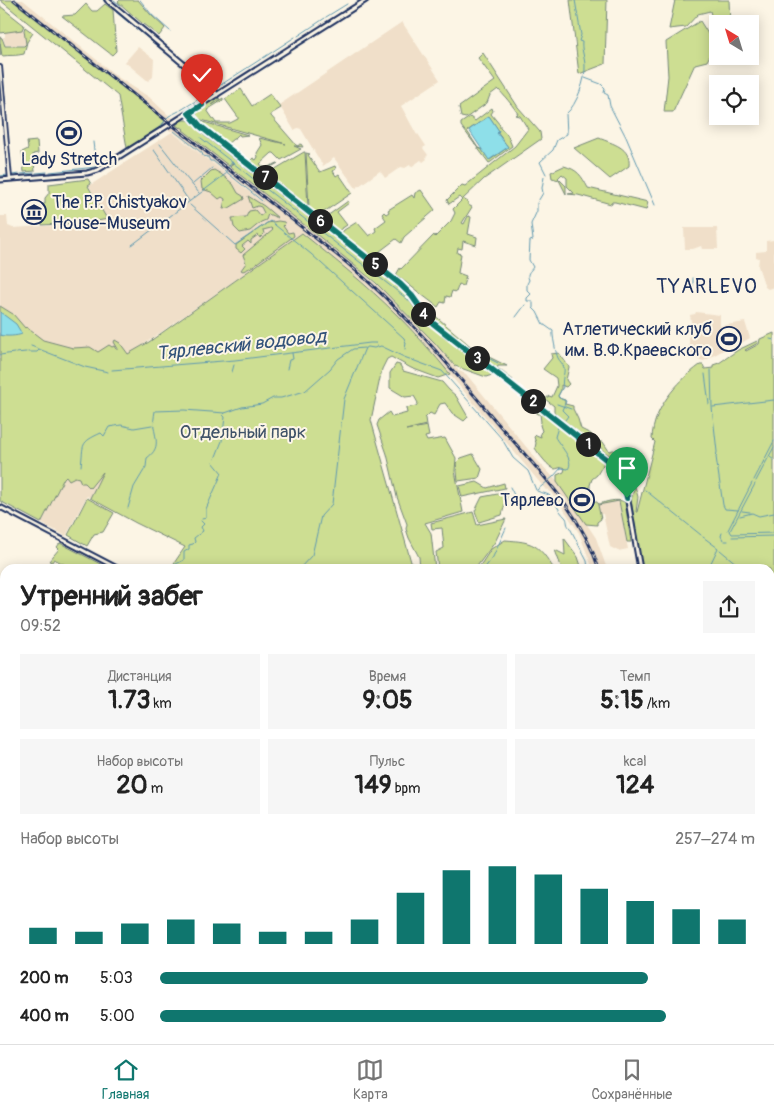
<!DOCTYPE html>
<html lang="ru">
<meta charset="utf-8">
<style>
:root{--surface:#fff;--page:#f6f6f6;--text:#222;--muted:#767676;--line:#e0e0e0;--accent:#0f766e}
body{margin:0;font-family:Pangolin,sans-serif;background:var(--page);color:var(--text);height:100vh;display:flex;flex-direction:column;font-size:19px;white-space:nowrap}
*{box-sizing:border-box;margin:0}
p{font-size:16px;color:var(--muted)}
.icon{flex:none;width:28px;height:28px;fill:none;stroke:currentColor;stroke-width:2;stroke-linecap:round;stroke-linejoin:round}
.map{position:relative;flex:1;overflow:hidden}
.drawer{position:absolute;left:0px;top:564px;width:775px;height:481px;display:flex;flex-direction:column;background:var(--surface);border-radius:15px 15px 0 0;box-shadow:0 2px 12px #0003}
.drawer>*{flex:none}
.needle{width:32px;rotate:322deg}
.buttons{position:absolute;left:709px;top:15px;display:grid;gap:10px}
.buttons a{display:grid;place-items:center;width:50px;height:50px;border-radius:0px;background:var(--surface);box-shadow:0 2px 12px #0003;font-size:25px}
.pin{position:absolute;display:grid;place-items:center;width:42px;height:42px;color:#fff;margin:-51px -21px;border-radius:50% 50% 50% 0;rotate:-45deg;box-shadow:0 0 5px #0007}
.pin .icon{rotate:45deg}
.km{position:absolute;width:25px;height:25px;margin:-12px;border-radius:50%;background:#222;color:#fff;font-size:14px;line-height:25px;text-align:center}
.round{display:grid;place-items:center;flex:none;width:52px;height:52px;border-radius:0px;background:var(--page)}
.head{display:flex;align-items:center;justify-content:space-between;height:85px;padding:0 20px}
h1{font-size:28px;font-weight:700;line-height:38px}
.stats{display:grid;grid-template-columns:repeat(3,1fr);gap:8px;height:85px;padding:5px 20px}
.stats div{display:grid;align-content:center;border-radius:0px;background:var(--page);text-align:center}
.stats b{font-size:25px;font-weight:700}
.stats small{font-size:14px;font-weight:400}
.stats p{font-size:14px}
.chart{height:140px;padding:10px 20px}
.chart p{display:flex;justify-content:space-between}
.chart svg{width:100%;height:90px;margin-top:5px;stroke:var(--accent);stroke-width:6}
ul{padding:0 20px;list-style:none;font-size:16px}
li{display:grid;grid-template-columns:80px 60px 1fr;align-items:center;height:38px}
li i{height:12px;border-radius:6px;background:var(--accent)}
.menu{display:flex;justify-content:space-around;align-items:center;height:70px;border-top:1px solid var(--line);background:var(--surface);font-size:14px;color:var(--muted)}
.menu a{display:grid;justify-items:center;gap:2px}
.menu .current{color:var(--accent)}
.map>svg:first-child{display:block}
.built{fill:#f0dfc9}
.green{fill:#cdde92;stroke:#748678;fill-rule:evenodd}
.water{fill:#8edfe9;stroke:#6099b1}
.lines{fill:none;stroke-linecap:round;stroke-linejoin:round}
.stream{stroke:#6099b1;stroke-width:1}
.tertiary-casing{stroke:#1b2f5e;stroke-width:6}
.secondary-casing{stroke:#1b2f5e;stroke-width:7}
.tertiary{stroke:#fcf5e5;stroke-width:2.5}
.secondary{stroke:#fcf5e5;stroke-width:3}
.rail-casing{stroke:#1b2f5e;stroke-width:3}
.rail{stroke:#fcf5e5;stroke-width:1;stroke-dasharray:4;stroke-linecap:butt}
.route-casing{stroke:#fff;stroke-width:10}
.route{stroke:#0f766e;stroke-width:6}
.labels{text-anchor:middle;stroke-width:4;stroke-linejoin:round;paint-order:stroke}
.poi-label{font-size:18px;fill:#1b2f5e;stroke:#fcf5e5;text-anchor:end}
.park-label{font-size:18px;fill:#3f5268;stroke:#fcf5e5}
.water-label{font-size:19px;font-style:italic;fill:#32527a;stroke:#fcf5e5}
.quarter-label{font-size:20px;letter-spacing:1px;fill:#1b2f5e;stroke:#fcf5e5}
</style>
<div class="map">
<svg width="774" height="1044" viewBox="0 0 774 1044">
<rect width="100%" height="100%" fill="#fcf5e5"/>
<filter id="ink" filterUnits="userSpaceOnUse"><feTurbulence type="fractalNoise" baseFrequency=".02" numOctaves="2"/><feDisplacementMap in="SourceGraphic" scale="10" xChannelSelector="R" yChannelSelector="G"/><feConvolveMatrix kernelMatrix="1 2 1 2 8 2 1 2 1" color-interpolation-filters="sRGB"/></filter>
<g filter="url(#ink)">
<path class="built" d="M11 0H23L119 78 149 97 179 125 303 220 326 242 383 290 434 342 459 371 466 374 537 460 555 479 558 481 596 538 607 569H593L579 533 561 505 548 489 546 490 417 335 370 289 302 233 120 361 42 340 26 327 25 329 13 314 0 306V216H7L8 226 13 228 93 223 107 219 89 186 172 132 283 218 172 131H170L162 122Z
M402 22 440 80 401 106 417 135 418 134 426 146 423 148 428 155 426 157 427 159 423 162 421 160 411 167 410 165 405 168 401 167 385 178 380 171 356 188 334 158 323 166 301 129 298 128 294 130 279 105Z
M20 29 25 31V45H5L3 37H5V32Z
M138 47 154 59 153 77 148 81 125 62Z
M684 228H717L718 249H702L701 246 693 249H685Z
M774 240V287L768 289 765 287 758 266 759 258 756 257V252L766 251V241Z
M696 312 720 315V326L745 322 750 338 729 350 727 348 704 361 699 360 690 354 689 346V329L692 328 690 315 695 314Z
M105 470 90 498 87 496 66 536 41 523 64 478 73 472Z
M618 501 619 502 628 549 618 551 610 547 603 514H600L598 505Z"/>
<path class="green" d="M0 0H13L165 121 162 125 163 127 127 148 118 96Z
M120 0H138L151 15 165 28 159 36 143 24 118 2Z
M570 0H607L605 64 579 74Z
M675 0H729L730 24H718L717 38 710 11 698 14 686 27 669 29Z
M86 4 92 11H97L105 4 113 10 116 51 112 55 62 16 75 15Z
M0 6 24 25 22 30 0 33Z
M700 21 715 45 707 61 695 64 673 112H664L668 76 666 42Z
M25 27 33 33 27 42 24 54C16 56 10 55 2 56L0 43V56V37L2 38 5 46H24L26 44 24 30Z
M483 53 518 107 540 132 541 139 484 179 463 199 468 202V205L472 207 462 223 464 224 468 216 471 217 468 234 477 237 476 245 463 241 462 249 458 248 457 253 461 254 458 273 466 276 463 286 459 284 456 292 452 291 450 297 446 296 445 303 441 302 438 307 396 275 400 268 401 269 434 235 435 237 451 221 455 213 453 209 462 200 459 197 449 204 447 200 462 185 465 186 515 146 528 129 520 116 516 115 518 114C515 108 502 93 498 89L490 95 487 103 466 118 461 117 459 107 495 81 478 58Z
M241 89 252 106 270 94 281 108 271 114V116L297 146 301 144 303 147 294 146 301 149 281 160 274 153H272L260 164 265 168 278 163C267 170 259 171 250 161L253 158 256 160 258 157 257 153 262 145 259 138 286 144 198 119 196 115 199 109 217 98 220 99 212 105 223 98V100L207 110 216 123H230L238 119V117L225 99Z
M492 108 493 111 491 114 500 125V128L507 134 512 146 491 162 489 163 461 126V123L470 117 475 121ZM489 116 499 131 497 132 508 147 490 160 481 149 478 148 467 131Z
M182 120H189L204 135 308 216 307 217 309 216 312 219 394 283 406 294 417 312 430 323 491 372 492 375 486 377 455 366 434 342 376 283 316 234 230 167 233 163 229 166 183 130 184 129 181 127 180 128 176 125Z
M200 121 207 123 248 135 240 136 239 134 235 138 236 139H233L227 144 211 132 220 140 218 139 199 123Z
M599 138C613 144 631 147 629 166L610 179 574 148Z
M37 141 38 153 33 154 35 171 24 172 22 152 28 149 27 142Z
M304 152H305L308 207 270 176 272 171Z
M306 153 310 154 308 155 320 172 335 166 336 169 333 171 336 176 339 174 352 193 321 214 317 215 309 208Z
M564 166C578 170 581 175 588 188L648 202 646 210 615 202H612L611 204 578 195 568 194 574 193 567 186V178L562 174 558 178 566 186V194L559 180 552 178 551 172Z
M211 171 214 170 221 174 233 184 238 193 243 196 244 199 229 208 223 209 225 199 222 197 219 199 211 192 202 189 201 181Z
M88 179 91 184 88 186 107 219 93 222 42 225 41 208H38L37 205 45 204V198L49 193V184Z
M421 190 435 210 404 237 401 243 396 239 371 258 341 234 344 230 357 222 369 236 376 231 375 228 386 220 382 214 384 212 386 214 389 212 388 210 412 195 414 198 415 193Z
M248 196 264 206 278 218 268 214 266 220 261 222 250 231 240 233 234 227 232 218 246 217 249 211 255 210 260 216 264 213 261 207 258 206 252 208Z
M348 201 349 203 337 212 347 225 338 231 324 221 336 231H335L323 222V219Z
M278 221 284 222 285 224 283 226 288 233 293 232 294 236 250 268 243 271 241 270 246 263 243 255 273 230 271 228 263 230 264 234 260 238 258 235 251 240V244L248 241 242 246 245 249 241 253 236 249V245L267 223Z
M302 233C334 259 367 285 396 314 415 333 433 353 450 374L438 378 411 368 391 357 387 359 382 369 371 420 413 569H170L185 547 136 523 90 498 103 472 90 488 85 483H81L79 478 75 477 69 480 66 476 64 478 41 523 0 501V306L13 314 25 328 26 327 43 340 73 348 90 347 98 352 109 345 112 347 114 346 116 349H118L114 342 115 340 120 343 128 354 149 342Z
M425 307 475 350 507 366H498L497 368 513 380 508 379 430 318 424 311Z
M774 333V601L772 604H770V611V569H642L631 500 635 486 638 497 636 512H637L655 442 652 439C653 408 677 382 700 365H703L705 369 713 368V365L719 363 738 350 757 341 758 343 745 350 746 351 759 344 760 339Z
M559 353 569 367 566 380 569 384 566 387 561 385V390L558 396 559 398 565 400V404L573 406V409L578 419 581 429 591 434 595 442H603L609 451 613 450 617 451 618 458 621 459V462L625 463 632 471 631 473 627 472 618 461 602 450 600 446 593 444 554 413V406L545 399 549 396 552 397 557 386 556 378 543 369 552 358 551 354Z
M396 364 400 365 403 371 442 382 449 390 456 396 468 417 464 421 452 413 445 403 440 404 434 415 430 413 425 418 426 425 406 430 427 426 429 436 425 437 427 441 445 438 456 458 455 471 463 512 425 523 431 533 435 569H420L419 557 409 538 406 529 407 524 397 497 387 454 377 425 379 420 389 412 392 417 407 413 406 408 416 406 418 403 414 396 405 397 390 388V373Z
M538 411 543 413 603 460 604 463 597 475 592 479 590 485V491L595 494 593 495 594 500 599 504C606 502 616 498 625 502L631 542H627L619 501 598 505 601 519 597 522V525L586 524 557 482V475L564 472 565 468 563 467C562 467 556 469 555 469 549 468 538 453 535 448L536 443 534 437 536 435 541 437 540 433 542 431 540 425 541 422 540 414H537Z
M473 454 482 469 479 478 458 481 456 463 461 458Z
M477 482 487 488 504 483 505 488 462 497 459 486Z
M508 492 502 515 479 522 475 511 482 497Z
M87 498 114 513 103 532 94 534 87 546 68 535Z
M473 512 477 525 506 519 495 542 475 569H438L436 552 444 548 442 528 432 529 431 523Z
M564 538 578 557 582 569H562L555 550 565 555Z
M505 540C534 542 538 544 554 569H478L491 549Z
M60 543 110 569H73L54 559 52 562 49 561 59 549 57 547Z
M770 617 774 623V798L770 799Z"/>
<path class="water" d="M489 116 499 131 497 133 508 147 489 160 469 130Z
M0 312 16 324 22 334C18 336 5 337 0 335Z"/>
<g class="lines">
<path class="stream" d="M103 0 114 9
M114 0 120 5
M140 0 152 15 170 31
M116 12 173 59
M326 17 347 4
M298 36 325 18
M263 58 295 37
M174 60 189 72
M190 73 200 81
M585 78 601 84 605 88 604 93 608 95 610 106 626 137 655 205
M201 82 211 91
M216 88 261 59
M196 91 202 97
M181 110 210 92
M167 118 169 116 179 111
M174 131 202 153 203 156 208 157 210 161H213L262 201
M201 138 411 302 417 310
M93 142 96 166
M160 144 178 167
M128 148 160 127 165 121
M154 150 170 173
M179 169 199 193
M226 171 232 162
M50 172 96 167 124 151
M36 173 47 172
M21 174 34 173
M546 174 540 162 553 150 557 140 567 134 566 114C577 105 586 78 585 66 585 58 581 50 582 42L579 41 581 35 575 0
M12 175 19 174
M171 175 189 201
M0 176 8 175
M193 184 212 168
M190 205 235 245 270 221 311 254 404 338 406 343 405 349
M132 245 227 173
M693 278V290
M532 302V301H527V298L531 294 527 290V284L529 280C526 273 530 272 533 267L529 260 530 241 533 240 531 224 537 211V203L543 193 542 188 544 177
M533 303V308L537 312 543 324 553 331C552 334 556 354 558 358 560 362 563 363 564 368 565 374 561 380 563 387L558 396 561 399 566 401 562 410 568 416 565 420
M425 309C443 331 472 351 498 363
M516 317 525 305
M770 339 774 340
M31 346 85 367 108 372
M28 352H37L39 350
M16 353 26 352
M0 355 14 353
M287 369 289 360 293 359 292 353
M112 370 235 360 370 343H376L377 346
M711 370 712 407 717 452 716 457 723 505 725 509 738 510
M232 372 234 365
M705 374 709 404
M557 404 571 409
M713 407 774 400
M770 457 774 460
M215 459 222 441 225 417 223 415 225 413
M609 465 619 475
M81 466C84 444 79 443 101 433L104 436 109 427 121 425 134 428 152 425
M754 480 774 441
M756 481 774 447
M755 484 730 531 732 534 774 533
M510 487 514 495 512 497 513 504
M537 490 553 477 561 468 568 469C575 460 559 445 555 437L558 427
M645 490 701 535
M537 491C543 494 551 493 552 500L555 502C558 509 561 513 566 518 568 522 566 524 570 528L587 561 588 569
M128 508 134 487 146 467 147 458C159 449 157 442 154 428 153 423 154 417 155 411L184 410 225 413 242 407 262 404 273 398H281L305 391 330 369 338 359 353 349 364 348
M742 511 750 512
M740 516 752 513 759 516 774 513
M202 519 206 518V509L222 473 213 462
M728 530 752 483
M722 533 721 536 723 540
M703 537 718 548 708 569
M732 537 774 536
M725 541H728
M720 550 743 569
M171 569 174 565 184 560V552L189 549V545L193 544 195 542 194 538 203 531 201 527 204 524 201 521
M299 569 312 555 321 516 332 504 344 399 365 348 368 347 374 348 381 346 404 357 442 371 502 439 513 458 528 471 536 490
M484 569 493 557 506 528
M770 603 773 599
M770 622 774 626
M770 690 774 694
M770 693 774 697
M770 707 773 716
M770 721 774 718
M770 745 774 742
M770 752 774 751
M770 755 774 754
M770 773 774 769
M0 1036 5 1038
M11 1040 20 1043
M7 1043V1044
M244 1044 246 1040"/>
<defs>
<path id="tertiary" d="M0 67 10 179
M0 735 5 727
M0 766 5 769"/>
<path id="secondary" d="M107 0 211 87 217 95
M189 113 204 130 400 284 412 296 429 320 617 468 624 478 640 569
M0 180 87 173 98 170 366 0
M0 507 119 569
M770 835 774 833
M770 980 774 977"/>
</defs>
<use href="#tertiary" class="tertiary-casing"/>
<use href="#secondary" class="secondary-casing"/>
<use href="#tertiary" class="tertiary"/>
<use href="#secondary" class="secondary"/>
<defs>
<path id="rail" d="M14 0 347 263C405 311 452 369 500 426 538 470 581 512 599 569
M604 1040V1044
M596 1044V1040"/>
</defs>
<use href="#rail" class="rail-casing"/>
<use href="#rail" class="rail"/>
</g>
</g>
<g class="lines" filter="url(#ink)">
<defs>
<path id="route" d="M202 105 189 113 200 126 400 284 412 296 429 320 617 468 623 475 627 498"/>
</defs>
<use href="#route" class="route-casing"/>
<use href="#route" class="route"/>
</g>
<defs>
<symbol id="stadium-ring" viewBox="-11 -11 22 22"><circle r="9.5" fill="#fcf5e5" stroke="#1b2f5e" stroke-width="1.5"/><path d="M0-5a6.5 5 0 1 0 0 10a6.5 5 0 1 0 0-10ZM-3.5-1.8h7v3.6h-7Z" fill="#1b2f5e"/></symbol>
<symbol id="museum-ring" viewBox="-11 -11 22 22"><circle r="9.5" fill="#fcf5e5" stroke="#1b2f5e" stroke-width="1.5"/><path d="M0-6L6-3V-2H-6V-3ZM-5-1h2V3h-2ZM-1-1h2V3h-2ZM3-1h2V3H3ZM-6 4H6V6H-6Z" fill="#1b2f5e"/></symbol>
</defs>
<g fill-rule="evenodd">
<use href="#stadium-ring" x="55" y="119" width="28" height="28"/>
<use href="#museum-ring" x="20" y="198" width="28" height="28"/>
<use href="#stadium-ring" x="715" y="325" width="28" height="28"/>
<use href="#stadium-ring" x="568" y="486" width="28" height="28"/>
</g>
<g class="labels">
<g class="poi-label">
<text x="69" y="165" text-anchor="middle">Lady Stretch</text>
<text x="52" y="208" text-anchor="start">The P.P. Chistyakov<tspan x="52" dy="21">House-Museum</tspan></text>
<text x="712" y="335">Атлетический клуб<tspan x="712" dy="21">им. В.Ф.Краевского</tspan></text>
<text x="564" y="506">Тярлево</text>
</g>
<g class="park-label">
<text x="243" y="438">Отдельный парк</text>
</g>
<g class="water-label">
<text transform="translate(241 344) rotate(-6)" y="7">Тярлевский водовод</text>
</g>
<g class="quarter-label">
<text x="707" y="293">TYARLEVO</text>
</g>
</g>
</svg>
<div class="buttons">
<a><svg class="needle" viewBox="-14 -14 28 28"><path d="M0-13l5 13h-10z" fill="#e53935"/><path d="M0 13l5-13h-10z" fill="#767676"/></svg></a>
<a><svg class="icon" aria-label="locate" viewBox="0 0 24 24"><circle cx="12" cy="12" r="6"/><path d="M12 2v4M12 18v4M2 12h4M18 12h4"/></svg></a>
</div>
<div class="pin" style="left:627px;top:498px;background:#1e9e55"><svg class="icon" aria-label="arrive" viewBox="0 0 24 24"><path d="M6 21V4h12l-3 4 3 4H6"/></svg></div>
<div class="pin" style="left:202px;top:105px;background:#d93025"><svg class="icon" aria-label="check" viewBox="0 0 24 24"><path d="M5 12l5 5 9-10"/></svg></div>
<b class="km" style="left:588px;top:444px">1</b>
<b class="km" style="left:533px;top:401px">2</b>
<b class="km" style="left:477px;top:358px">3</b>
<b class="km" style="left:423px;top:314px">4</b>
<b class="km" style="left:375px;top:264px">5</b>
<b class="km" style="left:320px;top:221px">6</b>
<b class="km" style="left:265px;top:177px">7</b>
<section class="drawer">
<div class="head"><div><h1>Утренний забег</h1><p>09:52</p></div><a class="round"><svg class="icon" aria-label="share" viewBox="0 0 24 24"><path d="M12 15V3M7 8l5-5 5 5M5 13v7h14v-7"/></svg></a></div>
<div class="stats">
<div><p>Дистанция</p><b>1.73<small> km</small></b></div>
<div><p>Время</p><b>9:05</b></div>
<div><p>Темп</p><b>5:15<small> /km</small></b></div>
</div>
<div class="stats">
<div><p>Набор высоты</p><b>20<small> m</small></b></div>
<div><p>Пульс</p><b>149<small> bpm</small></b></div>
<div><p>kcal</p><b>124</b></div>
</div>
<div class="chart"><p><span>Набор высоты</span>257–274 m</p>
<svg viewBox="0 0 160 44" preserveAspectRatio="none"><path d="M5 44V36M15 44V38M25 44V34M35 44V32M45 44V34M55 44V38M65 44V38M75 44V32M85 44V19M95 44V8M105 44V6M115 44V10M125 44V17M135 44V23M145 44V27M155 44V32"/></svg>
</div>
<ul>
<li><b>200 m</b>5:03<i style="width:82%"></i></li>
<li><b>400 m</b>5:00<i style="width:85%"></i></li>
</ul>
</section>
</div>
<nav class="menu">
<a class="current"><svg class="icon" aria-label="home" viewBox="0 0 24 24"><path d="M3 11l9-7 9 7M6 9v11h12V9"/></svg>Главная</a>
<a><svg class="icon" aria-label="map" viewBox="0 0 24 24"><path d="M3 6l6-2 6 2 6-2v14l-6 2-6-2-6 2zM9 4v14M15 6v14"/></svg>Карта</a>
<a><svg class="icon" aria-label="saved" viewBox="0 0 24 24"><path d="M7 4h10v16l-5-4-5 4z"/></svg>Сохранённые</a>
</nav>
